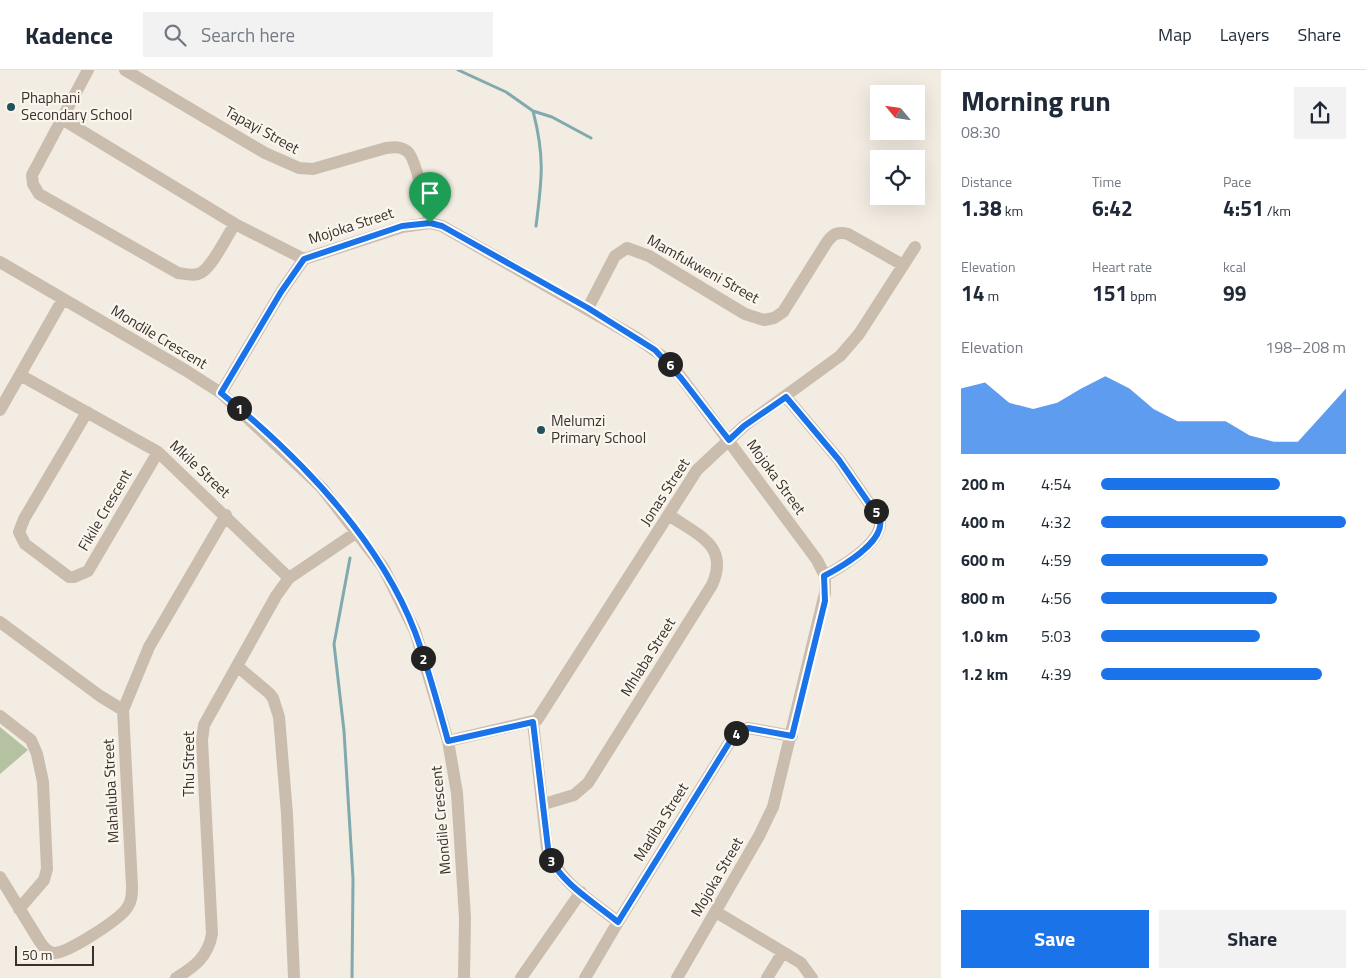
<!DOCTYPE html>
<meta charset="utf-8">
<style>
:root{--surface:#fff;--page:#f2f2f3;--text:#1f2937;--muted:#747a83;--line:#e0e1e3;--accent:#1a73e8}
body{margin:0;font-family:"Titillium Web",sans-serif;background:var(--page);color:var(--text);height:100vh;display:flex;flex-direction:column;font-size:19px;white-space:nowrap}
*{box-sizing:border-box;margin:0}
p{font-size:16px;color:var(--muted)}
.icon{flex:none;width:28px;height:28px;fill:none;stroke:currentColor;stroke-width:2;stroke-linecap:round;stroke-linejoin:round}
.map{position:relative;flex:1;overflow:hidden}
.details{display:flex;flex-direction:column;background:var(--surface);width:425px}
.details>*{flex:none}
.needle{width:32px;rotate:299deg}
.controls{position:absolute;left:870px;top:15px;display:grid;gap:10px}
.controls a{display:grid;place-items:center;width:55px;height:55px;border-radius:0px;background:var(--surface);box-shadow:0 5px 20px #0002;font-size:25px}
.scale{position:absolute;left:15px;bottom:12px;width:79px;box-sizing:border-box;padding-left:5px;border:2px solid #3a312c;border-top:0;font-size:14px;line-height:18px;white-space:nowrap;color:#3a312c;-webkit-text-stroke:4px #faf6ee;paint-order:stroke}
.pin{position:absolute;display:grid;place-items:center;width:42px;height:42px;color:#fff;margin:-51px -21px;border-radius:50% 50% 50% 0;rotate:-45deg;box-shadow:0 0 5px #0007}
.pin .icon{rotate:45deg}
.km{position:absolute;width:25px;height:25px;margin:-12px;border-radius:50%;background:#222;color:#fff;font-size:14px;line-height:25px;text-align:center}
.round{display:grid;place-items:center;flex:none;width:52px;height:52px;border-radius:0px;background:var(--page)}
.overview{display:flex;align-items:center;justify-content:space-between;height:85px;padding:0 20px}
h1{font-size:28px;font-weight:700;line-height:38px}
.metrics{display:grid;grid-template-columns:repeat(3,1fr);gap:8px;height:85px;padding:5px 20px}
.metrics div{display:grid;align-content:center}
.metrics b{font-size:21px;font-weight:700}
.metrics small{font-size:14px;font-weight:400}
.metrics p{font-size:14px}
.chart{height:140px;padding:10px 20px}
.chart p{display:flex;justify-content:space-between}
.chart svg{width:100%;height:90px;margin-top:5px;fill:var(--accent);opacity:.7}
.primary-button{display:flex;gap:10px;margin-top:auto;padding:10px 20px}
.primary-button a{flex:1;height:58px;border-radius:0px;background:var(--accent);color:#fff;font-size:20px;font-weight:700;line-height:58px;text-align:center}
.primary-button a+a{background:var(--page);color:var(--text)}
ul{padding:0 20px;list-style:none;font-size:16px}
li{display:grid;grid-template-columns:80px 60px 1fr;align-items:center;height:38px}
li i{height:12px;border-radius:6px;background:var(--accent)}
header{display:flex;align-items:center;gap:30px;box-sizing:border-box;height:70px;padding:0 25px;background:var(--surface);border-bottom:1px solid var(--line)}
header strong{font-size:24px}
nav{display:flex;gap:28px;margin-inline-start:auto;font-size:18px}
.search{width:350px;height:45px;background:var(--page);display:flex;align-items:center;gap:12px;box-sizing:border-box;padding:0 18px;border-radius:0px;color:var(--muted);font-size:19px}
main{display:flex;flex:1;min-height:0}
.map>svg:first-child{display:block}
.green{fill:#b5c2a1}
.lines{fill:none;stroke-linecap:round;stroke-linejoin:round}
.stream{stroke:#81aaaf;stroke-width:3}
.minor{stroke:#cbbdad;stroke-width:12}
.route-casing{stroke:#fff;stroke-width:10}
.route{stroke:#1a73e8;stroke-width:6}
.poi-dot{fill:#22525b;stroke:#faf6ee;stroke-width:2}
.labels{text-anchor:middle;stroke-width:4.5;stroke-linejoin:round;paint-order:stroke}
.poi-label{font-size:15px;fill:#3a312c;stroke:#faf6ee;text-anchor:start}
.street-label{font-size:15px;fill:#3a312c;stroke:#faf6ee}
</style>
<header>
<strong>Kadence</strong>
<div class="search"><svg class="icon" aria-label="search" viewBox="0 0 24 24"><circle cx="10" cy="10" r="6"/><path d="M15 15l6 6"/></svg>Search here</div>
<nav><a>Map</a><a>Layers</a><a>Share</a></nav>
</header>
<main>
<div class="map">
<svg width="941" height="908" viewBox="0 0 941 908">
<rect width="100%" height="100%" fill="#f3ece2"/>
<path class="green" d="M0 657 28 680 0 704Z"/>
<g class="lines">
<path class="stream" d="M458 0 506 22 533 41 552 47 591 68
M533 41C545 87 542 109 536 156
M350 488 334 574 344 661 353 809 352 908"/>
<path class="minor" d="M88 0 32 105 33 114 39 124 178 203C185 204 192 206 198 204 211 201 227 165 235 154
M125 0 265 83 299 98 313 99 386 78C394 77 401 76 408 82 416 89 427 140 430 153
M62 49 235 154 304 189
M0 192 185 300 221 323 322 418 383 497 415 561 448 671 457 723 465 848 464 908
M588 238 615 186 627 178 649 186 745 244 764 250 774 248 783 242 827 172C833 164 838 161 848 164L903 195
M20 305 158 382 289 508
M221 323 281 222 304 189 402 157 430 153 442 156 637 268 662 286 681 307 817 490 825 506V523L773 737 759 766 677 908
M786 327 839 390 880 449C884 472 841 497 825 506
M0 340 63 229
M87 342 24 449 19 462 25 474 69 507H74L88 501 158 382
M0 552 100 626 123 640
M237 596 269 623 273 628 279 647 287 744 294 908
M0 646 31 670 37 684 43 712 47 799 44 810 19 839
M533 652 547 778C557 811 592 831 618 852
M448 671 537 650 697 400 744 356 840 286 859 264 915 177
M544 734 574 725 588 713 712 515C730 475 697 465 669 445
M0 807 40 872C44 878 48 883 55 883 69 882 119 850 127 838 132 831 132 824 132 816L123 640 149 577 226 445
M716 842 801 893 812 908
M176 908C194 897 208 887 212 864L202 670 204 655 276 526 289 508 357 462
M521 908 581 822
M585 908 618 852 734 665 748 658 792 666
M767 908 783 882"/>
</g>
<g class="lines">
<defs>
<path id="route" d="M430 153 442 156 588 238 655 280 681 308 729 370 744 356 786 327 839 390 880 449C885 472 841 497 824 506L825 531 792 666 748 658 734 665 618 852C595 833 561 813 549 786L533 652 448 671C438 635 428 597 415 562 379 468 298 386 221 323L281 222 304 189 402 156Z"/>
</defs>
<use href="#route" class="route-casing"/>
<use href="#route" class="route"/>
</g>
<g class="poi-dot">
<circle cx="11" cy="37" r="5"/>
<circle cx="541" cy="360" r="5"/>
</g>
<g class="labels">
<g class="poi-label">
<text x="21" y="33">Phaphani<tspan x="21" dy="17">Secondary School</tspan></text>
<text x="551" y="356">Melumzi<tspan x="551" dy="17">Primary School</tspan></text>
</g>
<g class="street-label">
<text transform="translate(262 60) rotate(29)" y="5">Tapayi Street</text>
<text transform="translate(351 156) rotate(-18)" y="5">Mojoka Street</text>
<text transform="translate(703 199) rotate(29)" y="5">Mamfukweni Street</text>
<text transform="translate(159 267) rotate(31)" y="5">Mondile Crescent</text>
<text transform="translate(200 399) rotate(43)" y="5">Mkile Street</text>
<text transform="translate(776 407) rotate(54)" y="5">Mojoka Street</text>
<text transform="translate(665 422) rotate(-57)" y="5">Jonas Street</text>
<text transform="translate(105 440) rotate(-60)" y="5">Fikile Crescent</text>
<text transform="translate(648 587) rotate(-58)" y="5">Mhlaba Street</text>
<text transform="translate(189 694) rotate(-90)" y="5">Thu Street</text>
<text transform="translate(111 721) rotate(-93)" y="5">Mahaluba Street</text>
<text transform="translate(441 750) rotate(-95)" y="5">Mondile Crescent</text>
<text transform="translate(661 752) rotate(-58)" y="5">Madiba Street</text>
<text transform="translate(717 807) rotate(-60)" y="5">Mojoka Street</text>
</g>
</g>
</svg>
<div class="controls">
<a><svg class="needle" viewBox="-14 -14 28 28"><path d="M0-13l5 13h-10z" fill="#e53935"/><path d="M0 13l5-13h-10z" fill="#747a83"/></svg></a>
<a><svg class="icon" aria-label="locate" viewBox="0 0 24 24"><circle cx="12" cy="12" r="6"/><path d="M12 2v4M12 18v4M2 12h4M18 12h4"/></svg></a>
</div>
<div class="scale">50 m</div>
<div class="pin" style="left:430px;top:153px;background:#1e9e55"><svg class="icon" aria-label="arrive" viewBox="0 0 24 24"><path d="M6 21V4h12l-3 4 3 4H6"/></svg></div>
<b class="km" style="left:239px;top:338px">1</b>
<b class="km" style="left:423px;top:588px">2</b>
<b class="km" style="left:551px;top:790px">3</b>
<b class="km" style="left:736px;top:663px">4</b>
<b class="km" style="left:876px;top:441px">5</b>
<b class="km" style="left:670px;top:294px">6</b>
</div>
<section class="details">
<div class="overview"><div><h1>Morning run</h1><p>08:30</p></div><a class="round"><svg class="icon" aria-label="share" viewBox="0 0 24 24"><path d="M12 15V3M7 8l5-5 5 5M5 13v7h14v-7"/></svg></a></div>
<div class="metrics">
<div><p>Distance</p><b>1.38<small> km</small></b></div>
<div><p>Time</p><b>6:42</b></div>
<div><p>Pace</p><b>4:51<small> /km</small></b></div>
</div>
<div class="metrics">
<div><p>Elevation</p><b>14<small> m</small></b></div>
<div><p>Heart rate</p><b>151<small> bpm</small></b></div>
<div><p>kcal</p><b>99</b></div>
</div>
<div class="chart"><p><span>Elevation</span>198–208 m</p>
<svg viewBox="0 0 160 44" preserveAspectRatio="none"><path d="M0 44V12L10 9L20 19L30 22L40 19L50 12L60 6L70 12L80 22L90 28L100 28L110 28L120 35L130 38L140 38L150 25L160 12V44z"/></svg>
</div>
<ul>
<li><b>200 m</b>4:54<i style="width:73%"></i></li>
<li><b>400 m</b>4:32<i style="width:100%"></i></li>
<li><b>600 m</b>4:59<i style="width:68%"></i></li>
<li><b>800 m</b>4:56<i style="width:72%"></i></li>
<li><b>1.0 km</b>5:03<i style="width:65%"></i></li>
<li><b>1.2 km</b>4:39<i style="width:90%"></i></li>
</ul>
<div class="primary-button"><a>Save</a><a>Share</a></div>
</section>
</main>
